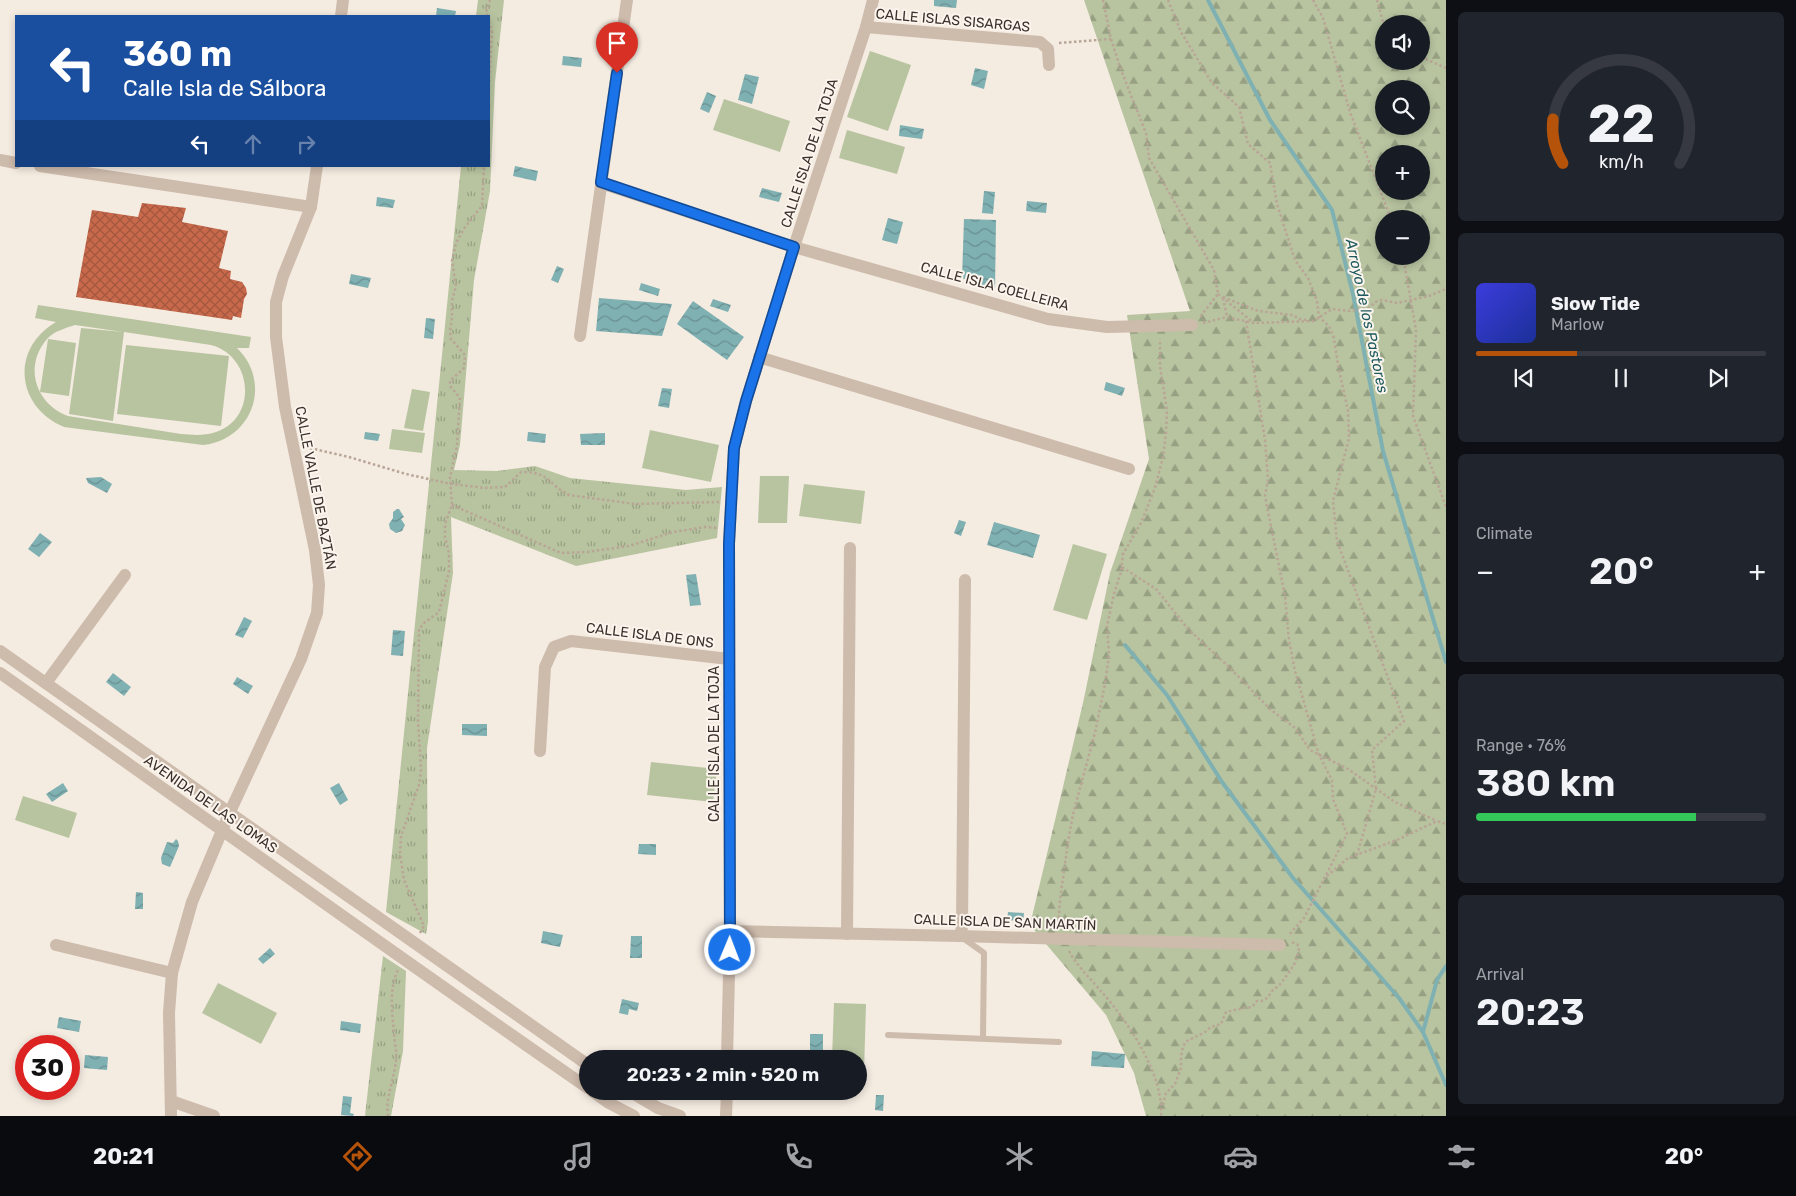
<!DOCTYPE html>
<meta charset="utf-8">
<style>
body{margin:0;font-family:Rubik,sans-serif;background:#20242c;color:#f1f3f6;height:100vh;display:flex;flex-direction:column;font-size:19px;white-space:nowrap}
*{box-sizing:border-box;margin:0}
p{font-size:16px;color:#9ea1a6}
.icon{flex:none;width:28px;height:28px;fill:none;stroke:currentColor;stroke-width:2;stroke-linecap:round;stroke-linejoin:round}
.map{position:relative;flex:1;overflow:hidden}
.sheet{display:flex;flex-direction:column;gap:12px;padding:12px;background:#0d0f14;width:350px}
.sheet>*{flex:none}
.banner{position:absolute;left:15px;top:15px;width:475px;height:152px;border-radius:0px;box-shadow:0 2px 8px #0003;background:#1a4fa0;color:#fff;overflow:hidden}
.fabs{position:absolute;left:1375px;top:15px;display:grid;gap:10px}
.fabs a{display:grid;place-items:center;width:55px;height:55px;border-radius:50%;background:#171b24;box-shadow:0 2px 8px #0003;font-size:25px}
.speed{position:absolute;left:15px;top:1035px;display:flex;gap:10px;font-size:25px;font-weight:700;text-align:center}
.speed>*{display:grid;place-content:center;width:65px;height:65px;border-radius:50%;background:#171b24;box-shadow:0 2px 8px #0003;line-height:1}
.speed .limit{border:8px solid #d22;background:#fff;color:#111}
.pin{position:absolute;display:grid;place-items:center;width:42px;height:42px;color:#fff;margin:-51px -21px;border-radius:50% 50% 50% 0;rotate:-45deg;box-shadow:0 0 5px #0007}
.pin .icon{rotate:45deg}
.me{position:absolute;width:55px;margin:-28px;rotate:1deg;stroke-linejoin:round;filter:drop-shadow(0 0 4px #0008)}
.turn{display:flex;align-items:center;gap:18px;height:105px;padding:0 25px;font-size:22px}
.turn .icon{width:65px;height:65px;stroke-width:2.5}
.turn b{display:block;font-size:35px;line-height:42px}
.lanes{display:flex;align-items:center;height:48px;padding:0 25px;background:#0003;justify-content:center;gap:25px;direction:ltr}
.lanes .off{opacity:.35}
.big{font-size:38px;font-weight:600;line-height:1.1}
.sheet .widget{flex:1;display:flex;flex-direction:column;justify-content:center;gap:8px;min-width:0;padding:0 18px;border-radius:8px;background:#20242c}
.sheet .dial{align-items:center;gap:0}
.dial svg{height:130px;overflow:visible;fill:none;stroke:#363941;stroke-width:7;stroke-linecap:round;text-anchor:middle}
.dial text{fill:#f1f3f6;stroke:none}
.song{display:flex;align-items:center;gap:15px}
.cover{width:60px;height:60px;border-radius:8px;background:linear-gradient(135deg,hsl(240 70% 55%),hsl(230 70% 35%))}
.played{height:5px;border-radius:2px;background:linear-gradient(90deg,#b45309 35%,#363941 35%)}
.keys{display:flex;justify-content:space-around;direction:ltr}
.heat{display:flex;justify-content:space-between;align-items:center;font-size:28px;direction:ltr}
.charge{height:8px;border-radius:4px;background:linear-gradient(90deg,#34c759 76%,#363941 0)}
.trip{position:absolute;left:579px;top:1050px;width:288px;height:50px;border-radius:25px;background:#171b24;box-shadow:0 2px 8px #0003;font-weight:600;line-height:50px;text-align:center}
.menu{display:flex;height:80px;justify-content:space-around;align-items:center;background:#090b0e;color:#9ea1a6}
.menu .icon{width:35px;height:35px}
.menu .selected{color:#b45309}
.menu b{font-size:22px;color:#f1f3f6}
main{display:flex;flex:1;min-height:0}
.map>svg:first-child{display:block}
.grass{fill:#b8c4a0;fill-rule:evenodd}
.forest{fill:url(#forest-firs);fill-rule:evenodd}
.park{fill:url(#park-tufts)}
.water{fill:url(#water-waves)}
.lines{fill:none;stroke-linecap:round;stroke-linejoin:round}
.stream{stroke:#7fb0b2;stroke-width:4}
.building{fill:url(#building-cross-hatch)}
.path{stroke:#b9a596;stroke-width:2.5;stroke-dasharray:2.5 2.5;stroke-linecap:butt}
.lane{stroke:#cdbbac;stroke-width:6}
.street{stroke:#cdbbac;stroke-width:12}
.route-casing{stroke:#114b97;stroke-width:12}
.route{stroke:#1a73e8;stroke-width:9}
.labels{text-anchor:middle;stroke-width:4;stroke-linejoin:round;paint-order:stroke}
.street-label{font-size:14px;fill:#3b302b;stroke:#fbf5ee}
.water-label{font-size:15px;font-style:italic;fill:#1f5a5e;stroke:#fbf5ee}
</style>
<main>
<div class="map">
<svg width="1446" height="1116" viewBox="0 0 1446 1116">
<defs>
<pattern id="forest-firs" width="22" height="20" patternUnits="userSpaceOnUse" patternTransform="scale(1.25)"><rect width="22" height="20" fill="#b8c4a0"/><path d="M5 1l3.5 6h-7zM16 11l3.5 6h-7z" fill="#97a083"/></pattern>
<pattern id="park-tufts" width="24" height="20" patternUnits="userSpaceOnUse" patternTransform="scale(1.25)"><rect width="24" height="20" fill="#b8c4a0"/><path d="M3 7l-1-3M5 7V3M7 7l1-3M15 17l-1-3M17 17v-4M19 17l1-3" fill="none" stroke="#97a083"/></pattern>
<pattern id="water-waves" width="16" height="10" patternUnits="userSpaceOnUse" patternTransform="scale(1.25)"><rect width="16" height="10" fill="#7fb0b2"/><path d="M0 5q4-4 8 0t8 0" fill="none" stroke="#699091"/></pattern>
<pattern id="building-cross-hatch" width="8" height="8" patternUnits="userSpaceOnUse" patternTransform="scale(1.25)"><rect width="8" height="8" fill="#c8694b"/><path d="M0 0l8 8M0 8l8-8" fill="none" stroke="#a4573f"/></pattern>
</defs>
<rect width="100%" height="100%" fill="#f4ebe1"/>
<g class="grass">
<path d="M870,51L911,65L888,131L847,117Z"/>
<path d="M724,99L790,121L780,152L713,130Z"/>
<path d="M847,130L905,147L897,174L839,158Z"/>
<path d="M38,305L251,337L249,348H237C273,383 252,440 203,445L64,427C16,407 10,349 56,322L35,318ZM75,325L123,332L81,328L69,414L113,421L124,332L211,345C253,356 258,418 216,432C204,436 193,435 181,434L68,416C36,404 23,367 47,339C54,331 66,328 75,325Z"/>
<path d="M48,339L76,343L69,396L40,392Z"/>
<path d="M126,345L229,356L221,426L117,414Z"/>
<path d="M412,389L430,392L423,431L404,428Z"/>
<path d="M392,429L425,433L422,453L389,449Z"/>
<path d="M650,430L719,445L711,482L642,468Z"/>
<path d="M760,476H789L787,523H758Z"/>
<path d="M804,484L865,491L861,524L799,516Z"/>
<path d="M1073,544L1107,554L1087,620L1053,610Z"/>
<path d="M651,762L717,769L713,802L647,795Z"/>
<path d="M23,796L77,813L69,838L15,820Z"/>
<path d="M218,983L277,1013L261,1044L202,1013Z"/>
<path d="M834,1003L866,1004L864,1071L858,1070V1059H832Z"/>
</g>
<path class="forest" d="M1084,0H1446V1116H1146L1134,1073L1106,1015L1030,925L1083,703L1110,573L1149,459L1127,315L1190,311ZM1384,24H1421V61H1384ZM1384,89H1421V126H1384ZM1384,154H1421V191H1384ZM1384,219H1421V256H1384Z"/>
<g class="park">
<path d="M478,0H504L495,82L490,191L474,280L460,445L454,470L497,471L535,466L570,478L686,490L722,487L717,538L576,566L451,517L453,573L427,748L428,922L426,934L386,912L461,166H489V16H476Z"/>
<path d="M383,956L406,971L403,1051L391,1116H365Z"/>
</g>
<g class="water">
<path d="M934,0H957L956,8L934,6Z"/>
<path d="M437,8L456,11L455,16H436Z"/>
<path d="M563,56L582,58L581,67L562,65Z"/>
<path d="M975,68L988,71L984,89L971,85Z"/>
<path d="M745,74L759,77L752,104L738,100Z"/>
<path d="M707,92L716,96L709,113L700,109Z"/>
<path d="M900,125L924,129L922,139L899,136Z"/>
<path d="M515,166L538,171L536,181L513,176Z"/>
<path d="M762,188L782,193L779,202L759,197Z"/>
<path d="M984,191L995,192L993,214L982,213Z"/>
<path d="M377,197L395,200L393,208L376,206Z"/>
<path d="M1027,201L1047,203L1046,213L1026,211Z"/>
<path d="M888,218L903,222L897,244L882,240Z"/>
<path d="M964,219L996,220L995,290L962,278Z"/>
<path d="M557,266L564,269L558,283L551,280Z"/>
<path d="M351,274L371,278L368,288L349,284Z"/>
<path d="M641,283L660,289L658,296L639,290Z"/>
<path d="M599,298L672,304L662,336L596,331Z"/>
<path d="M713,299L731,305L728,312L710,306Z"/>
<path d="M693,301L744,337L727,360L677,324Z"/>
<path d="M426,318L435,319L433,339L424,338Z"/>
<path d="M1106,382L1125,388L1122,396L1104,390Z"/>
<path d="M662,388L672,389L669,408L658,406Z"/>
<path d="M365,432L380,434L378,441L364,439Z"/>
<path d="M528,432L546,434L545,443L527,441Z"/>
<path d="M605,433V445H581L580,434Z"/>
<path d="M101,477L112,484L107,493L88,483L86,478Z"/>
<path d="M397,509H399L404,517L401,519L405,525L402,531L396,533L390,529L389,524L393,518V512Z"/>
<path d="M959,520L966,522L961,536L954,533Z"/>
<path d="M994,522L1040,535L1033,558L987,545Z"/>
<path d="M40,533L52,542L39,557L28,549Z"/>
<path d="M696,574L701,605L690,606L686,575Z"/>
<path d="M244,617L252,621L243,638L235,635Z"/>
<path d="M393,630L405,631L403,656L391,655Z"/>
<path d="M113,673L131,687L124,696L106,682Z"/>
<path d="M237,677L253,686L248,694L233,684Z"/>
<path d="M462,724H487V736L462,735Z"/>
<path d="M63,783L68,791L52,802L46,794Z"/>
<path d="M339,783L348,800L340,805L330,788Z"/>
<path d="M176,839L178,841L179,846L170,867L162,864L161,858L167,842L173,843Z"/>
<path d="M639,844H656V855L638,854Z"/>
<path d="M136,892L143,893V909H135Z"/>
<path d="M1008,912L1024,913L1023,921L1007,920Z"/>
<path d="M543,931L563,935L560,947L541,943Z"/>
<path d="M631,936H642V958H630Z"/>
<path d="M270,948L275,954L263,964L258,959Z"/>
<path d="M622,999L639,1003L637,1011L629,1009L628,1015L619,1013Z"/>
<path d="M59,1017L81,1021L79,1032L57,1028Z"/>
<path d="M341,1021L361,1024L360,1033L340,1030Z"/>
<rect x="810" y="1034" width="13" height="25"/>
<path d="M1092,1051L1125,1054L1124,1068L1091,1066Z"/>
<path d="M85,1055L108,1057L107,1070L84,1068Z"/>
<path d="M876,1095H884L883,1111L875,1110Z"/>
<path d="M343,1096L352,1097L350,1113L354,1114L353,1116L341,1115Z"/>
</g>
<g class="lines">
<g class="stream">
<path d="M1208,0L1270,120L1332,210L1353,294L1383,451L1446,662"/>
<path d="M1125,645L1167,695L1222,782L1293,878L1399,998L1423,1032"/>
<path d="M1446,966L1437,980L1423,1032L1446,1085"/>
</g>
</g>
<path class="building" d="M142,203L186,208L182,222L228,231L219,268L231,271L230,279L242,282L246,288L247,294L244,299L241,318L233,316L232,320L76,297L92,210L138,217Z"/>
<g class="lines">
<g class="path">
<path d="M1103,0L1111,39L1121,70L1146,133L1149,158L1214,270L1218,294L1200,317"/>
<path d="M1168,0L1181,32L1212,83L1239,107L1248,144L1270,163L1277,204L1295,260L1308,278L1317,301L1319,317L1329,326L1334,338L1338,365L1348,411L1349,438L1333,501L1337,541L1404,721L1372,750L1376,789L1357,855"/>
<path d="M1313,0L1323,18L1350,112L1391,219"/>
<path d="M1377,0L1384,26"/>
<path d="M488,16L486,12L490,0"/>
<path d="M489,21L492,32L489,81"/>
<path d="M1059,43L1111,39"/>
<path d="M1421,57L1446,68"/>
<path d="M1403,256L1416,330L1413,416L1446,507"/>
<path d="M1218,294L1254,323"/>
<path d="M1223,297L1258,311L1293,315L1299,319L1307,320"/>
<path d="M1223,298L1227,317"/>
<path d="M1246,321L1265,440L1268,479L1265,496L1285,596L1289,640L1295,671L1319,755L1332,780L1333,799L1347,834L1304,918L1288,936"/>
<path d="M1203,323L1227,317L1254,323L1314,321L1332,309L1350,311L1362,309L1369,308L1375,302L1382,300L1397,303L1429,296L1446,289"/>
<path d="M305,447L349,457L406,474L451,484L485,488L505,487L521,472C551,472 547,484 569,495L635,504L720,502"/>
<path d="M452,505L561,553L587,552L629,546L673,532L705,527L718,528"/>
<path d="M1122,567L1156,589L1189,630L1229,667L1271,710L1295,728L1310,750L1348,769L1395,802L1437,821"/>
<path d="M1327,876L1348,858L1397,840L1437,821L1446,824"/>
<path d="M1058,928L1060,900L1068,842L1073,814L1095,733L1105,684L1109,655L1107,626L1114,594L1121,572L1123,554L1141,523L1155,488L1163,457L1166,433L1167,411L1160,366V339"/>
<path d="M420,933L424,926L404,880L400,853L401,836L419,785L421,770L418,721L419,629L424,623L439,612L449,571V553L445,537V524L452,505L450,477L457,446L460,398L450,386V381L464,368L465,355L451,339L450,331L452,318V301L456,286L452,261L456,243L465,227L482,206L484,166"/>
<path d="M1069,951C1077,966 1089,977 1100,990C1127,1020 1164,1074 1161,1116"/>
<path d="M1163,1105L1166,1093L1175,1084L1181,1068V1057L1183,1046L1187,1041L1205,1032L1211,1027L1221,1024L1226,1012L1244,1008L1252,1007L1257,1001C1265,1002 1268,997 1272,991C1275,988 1279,986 1281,983C1290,971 1298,962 1299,947L1297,944L1291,942"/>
<path d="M388,1116C385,1097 395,1078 396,1059C397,1050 394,1040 394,1032C392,1013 389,987 398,970"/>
</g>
<g class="lane">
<path d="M963,938L984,953L983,1038"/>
<path d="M888,1035L1059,1042"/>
</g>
<g class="street">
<path d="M341,16L343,0"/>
<path d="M866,27L1040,42L1048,49L1049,65"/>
<path d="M0,160L16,163"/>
<path d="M40,166L311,207"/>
<path d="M601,183L794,247L1048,319L1107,327L1192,325"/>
<path d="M580,336L627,0"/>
<path d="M759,357L1129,469"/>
<path d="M0,651L588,1065"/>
<path d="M0,673C196,811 391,952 588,1088"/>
<path d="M46,683L125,575"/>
<path d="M540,751L545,667L554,647L571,641L729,659"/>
<path d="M730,931L960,936L1280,945"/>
<path d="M847,934L850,548"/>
<path d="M960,936L962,927L965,580"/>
<path d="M56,945L172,973"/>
<path d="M727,1059L730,931L729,544L734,448L746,401L794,247L866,27L873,0"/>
<path d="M592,1091L609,1103L634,1116"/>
<path d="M629,1091L658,1108L680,1116"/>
<path d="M171,1101L214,1116"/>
<path d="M171,1116L169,1013L172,973L192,902L229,814L301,659L317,613L319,585L315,550L285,407L276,337V302L283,276L311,207L317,166"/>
<path d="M726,1116L727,1091"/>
</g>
</g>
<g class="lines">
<defs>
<path id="route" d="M617,73L601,182L794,247L746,401L734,448L729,544L730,950"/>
</defs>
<use href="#route" class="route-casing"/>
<use href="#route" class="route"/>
</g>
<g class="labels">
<g class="street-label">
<text transform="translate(953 20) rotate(5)" y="5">CALLE ISLAS SISARGAS</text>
<text transform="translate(809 153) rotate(-72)" y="5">CALLE ISLA DE LA TOJA</text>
<text transform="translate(995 286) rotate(15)" y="5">CALLE ISLA COELLEIRA</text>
<text transform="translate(316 488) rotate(79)" y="5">CALLE VALLE DE BAZTÁN</text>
<text transform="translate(650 635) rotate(7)" y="5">CALLE ISLA DE ONS</text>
<text transform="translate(714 744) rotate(-90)" y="5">CALLE ISLA DE LA TOJA</text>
<text transform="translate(211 804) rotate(35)" y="5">AVENIDA DE LAS LOMAS</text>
<text transform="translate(1005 922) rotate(2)" y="5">CALLE ISLA DE SAN MARTÍN</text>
</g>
<g class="water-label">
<text transform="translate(1367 316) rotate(78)" y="5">Arroyo de los Pastores</text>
</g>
</g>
</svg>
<div class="fabs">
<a><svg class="icon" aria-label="sound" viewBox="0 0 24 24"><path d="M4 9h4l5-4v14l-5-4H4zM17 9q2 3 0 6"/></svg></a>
<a><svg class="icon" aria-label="search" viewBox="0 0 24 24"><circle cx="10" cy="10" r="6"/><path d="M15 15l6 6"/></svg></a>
<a>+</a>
<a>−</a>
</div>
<div class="speed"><div class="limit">30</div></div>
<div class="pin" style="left:617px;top:73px;background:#d93025"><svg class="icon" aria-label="arrive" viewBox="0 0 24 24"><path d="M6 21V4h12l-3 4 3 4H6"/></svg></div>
<svg class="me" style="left:730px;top:950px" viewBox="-20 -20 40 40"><circle r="17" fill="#1a73e8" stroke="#fff" stroke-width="3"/><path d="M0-11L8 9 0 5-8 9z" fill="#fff"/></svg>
<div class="trip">20:23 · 2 min · 520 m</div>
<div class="banner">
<div class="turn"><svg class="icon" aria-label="left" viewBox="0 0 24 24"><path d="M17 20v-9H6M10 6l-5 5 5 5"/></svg><div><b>360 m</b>Calle Isla de Sálbora</div></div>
<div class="lanes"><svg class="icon" aria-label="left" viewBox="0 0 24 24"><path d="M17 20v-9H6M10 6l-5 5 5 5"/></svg><svg class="icon off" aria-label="ahead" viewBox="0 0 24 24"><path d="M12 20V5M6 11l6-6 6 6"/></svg><svg class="icon off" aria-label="right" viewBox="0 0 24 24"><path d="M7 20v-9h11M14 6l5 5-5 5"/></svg></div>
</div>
</div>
<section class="sheet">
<div class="widget dial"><svg viewBox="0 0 100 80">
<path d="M14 69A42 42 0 1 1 86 69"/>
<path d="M14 69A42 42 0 0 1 8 42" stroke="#b45309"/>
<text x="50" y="56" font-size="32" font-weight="700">22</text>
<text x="50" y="72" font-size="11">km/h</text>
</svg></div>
<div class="widget">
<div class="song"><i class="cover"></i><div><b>Slow Tide</b><p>Marlow</p></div></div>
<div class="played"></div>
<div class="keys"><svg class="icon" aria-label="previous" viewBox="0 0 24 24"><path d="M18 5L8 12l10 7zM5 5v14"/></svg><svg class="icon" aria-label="pause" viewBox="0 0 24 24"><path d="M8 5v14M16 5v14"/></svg><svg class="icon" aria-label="next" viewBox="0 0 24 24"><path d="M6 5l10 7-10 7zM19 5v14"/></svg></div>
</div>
<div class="widget"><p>Climate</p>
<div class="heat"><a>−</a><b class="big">20°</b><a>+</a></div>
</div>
<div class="widget"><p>Range · 76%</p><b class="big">380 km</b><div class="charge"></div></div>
<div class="widget"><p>Arrival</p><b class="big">20:23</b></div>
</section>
</main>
<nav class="menu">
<b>20:21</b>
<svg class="icon selected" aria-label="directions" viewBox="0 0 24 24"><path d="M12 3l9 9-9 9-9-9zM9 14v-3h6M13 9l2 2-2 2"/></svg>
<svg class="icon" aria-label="music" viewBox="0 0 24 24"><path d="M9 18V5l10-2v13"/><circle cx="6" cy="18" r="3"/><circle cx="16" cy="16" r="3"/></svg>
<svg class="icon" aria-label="phone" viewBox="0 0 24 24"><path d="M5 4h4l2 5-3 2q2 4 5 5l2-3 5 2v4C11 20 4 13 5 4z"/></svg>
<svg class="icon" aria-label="climate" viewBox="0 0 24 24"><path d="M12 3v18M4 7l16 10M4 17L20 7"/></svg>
<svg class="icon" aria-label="car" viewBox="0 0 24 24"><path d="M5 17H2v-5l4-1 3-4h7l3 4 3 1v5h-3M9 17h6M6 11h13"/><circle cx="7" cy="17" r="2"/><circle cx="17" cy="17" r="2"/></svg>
<svg class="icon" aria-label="filters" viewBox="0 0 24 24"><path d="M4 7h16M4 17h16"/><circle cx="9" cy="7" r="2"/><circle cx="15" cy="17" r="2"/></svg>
<b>20°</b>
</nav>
